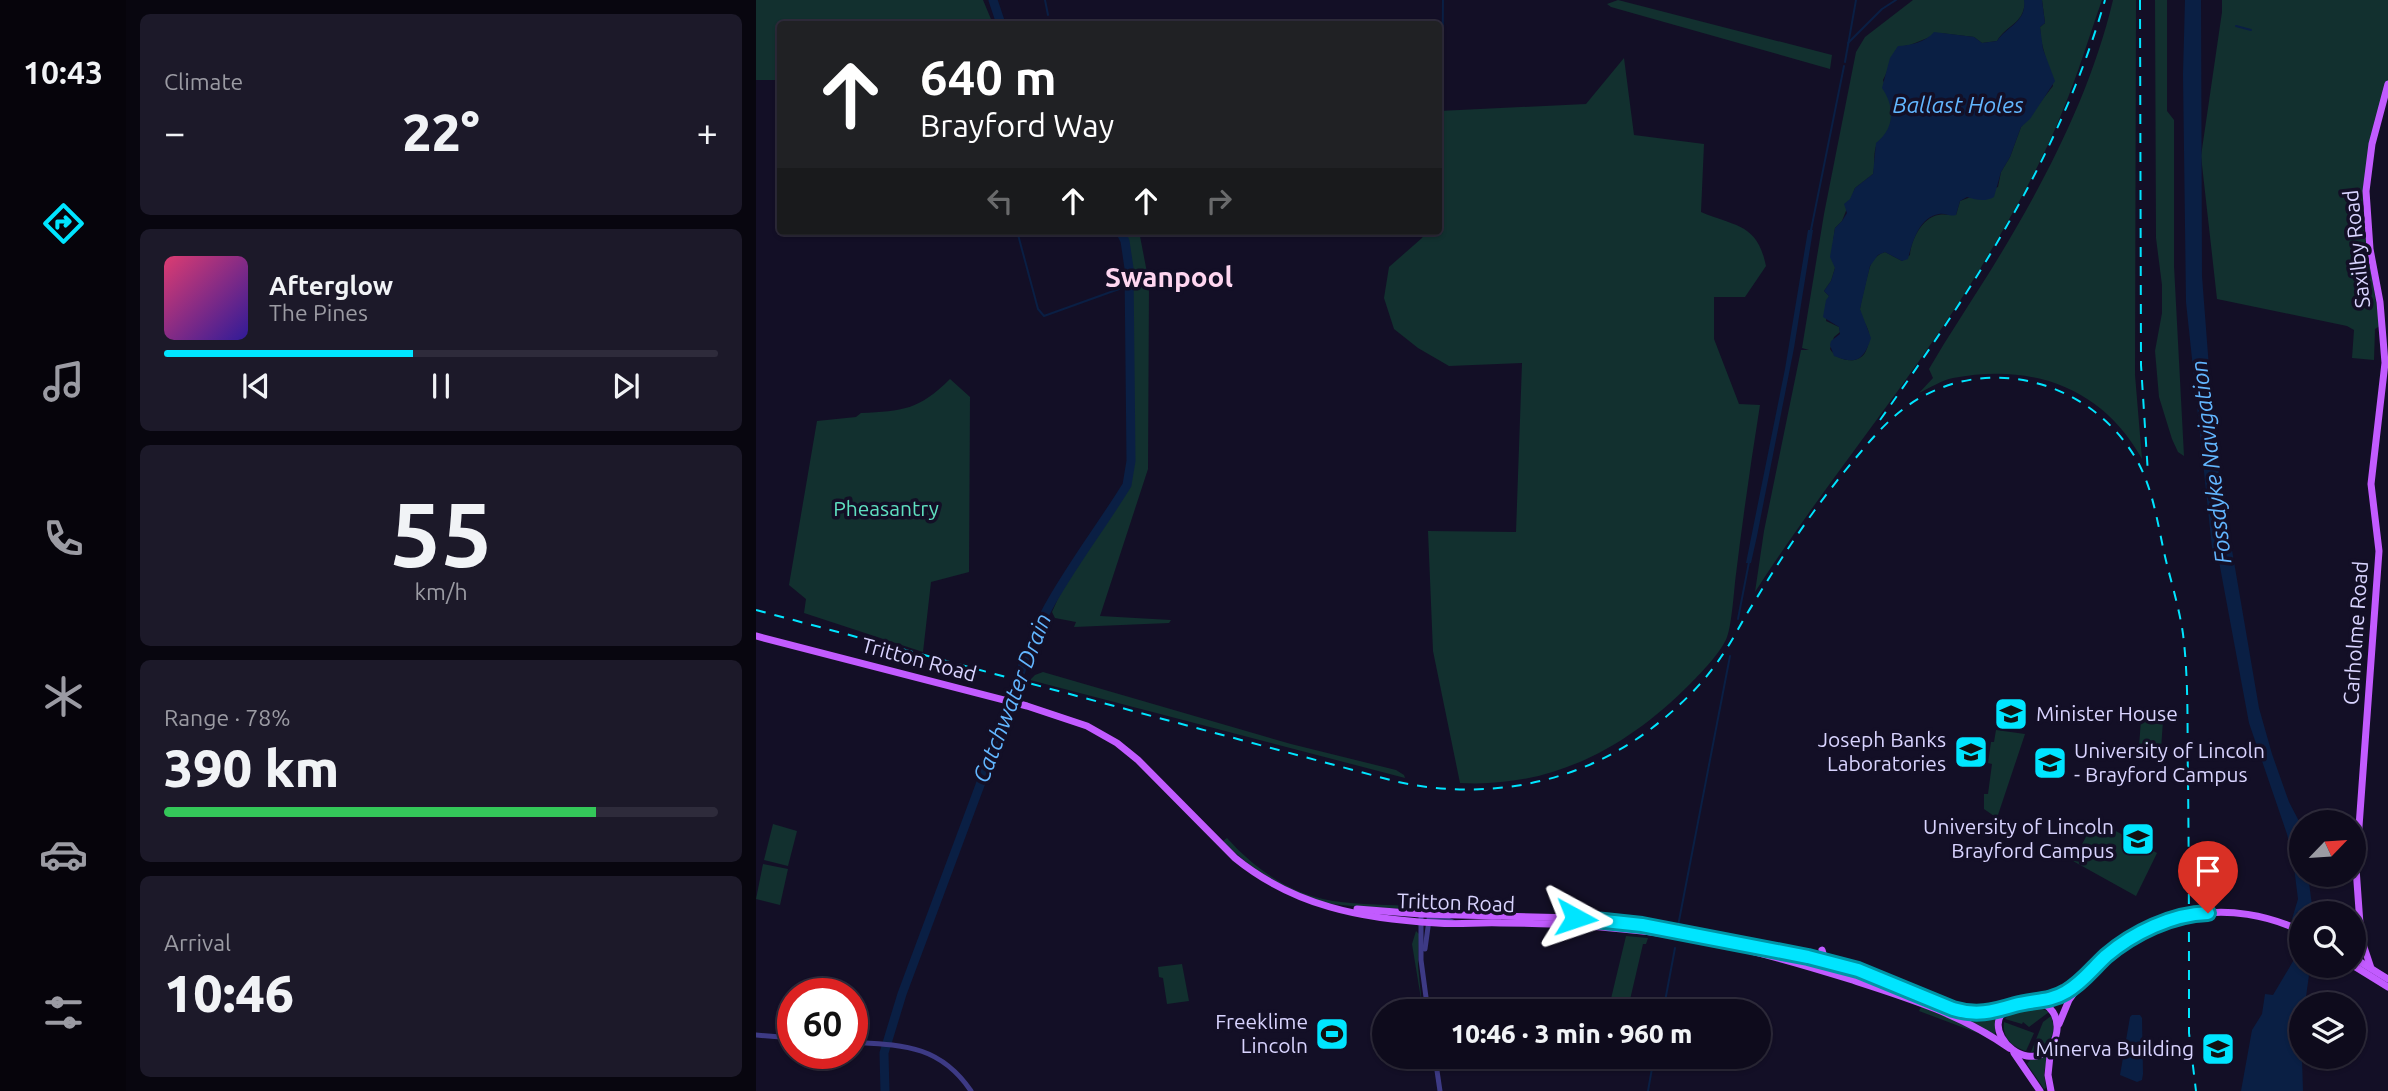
<!DOCTYPE html>
<meta charset="utf-8">
<style>
body{margin:0;font-family:Ubuntu,sans-serif;background:#1c1929;color:#f1f3f6;height:100vh;display:flex;flex-direction:column;font-size:26px;white-space:nowrap}
*{box-sizing:border-box;margin:0}
p{font-size:23px;color:#9b9ba3}
.icon{flex:none;width:38px;height:38px;fill:none;stroke:currentColor;stroke-width:2;stroke-linecap:round;stroke-linejoin:round}
.map{position:relative;flex:1;overflow:hidden}
.details{display:flex;flex-direction:column;gap:14px;padding:14px;background:#08060f;width:630px}
.details>*{flex:none}
.top-card{position:absolute;left:21px;top:21px;width:665px;height:214px;border-radius:7px;box-shadow:0 2px 5px #0004,0 0 0 2px #2e2b3b;background:#202124;color:#fff;overflow:hidden}
.needle{width:46px;rotate:65deg}
.tools{position:absolute;left:1533px;top:810px;display:grid;gap:14px}
.tools a{display:grid;place-items:center;width:77px;height:77px;border-radius:50%;background:#0e0b1c;box-shadow:0 2px 5px #0004,0 0 0 2px #2e2b3b;font-size:35px}
.speed{position:absolute;left:21px;top:978px;display:flex;gap:14px;font-size:35px;font-weight:700;text-align:center}
.speed>*{display:grid;place-content:center;width:91px;height:91px;border-radius:50%;background:#0e0b1c;box-shadow:0 2px 5px #0004,0 0 0 2px #2e2b3b;line-height:1}
.speed .limit{border:10px solid #d22;background:#fff;color:#111}
.pin{position:absolute;display:grid;place-items:center;width:60px;height:60px;color:#fff;margin:-72px -30px;border-radius:50% 50% 50% 0;rotate:-45deg;box-shadow:0 0 7px #0007}
.pin .icon{rotate:45deg}
.me{position:absolute;width:77px;margin:-38px;rotate:95deg;stroke-linejoin:round;filter:drop-shadow(0 0 5px #0008)}
.turn{display:flex;align-items:center;gap:24px;height:147px;padding:0 28px;font-size:32px}
.turn .icon{width:91px;height:91px;stroke-width:2.5}
.turn b{display:block;font-size:49px;line-height:60px}
.lanes{display:flex;align-items:center;height:66px;padding:0 28px;background:#0003;justify-content:center;gap:35px;direction:ltr}
.lanes .off{opacity:.35}
.big{font-size:52px;font-weight:800;line-height:1.1}
.details .card{flex:1;display:flex;flex-direction:column;justify-content:center;gap:10px;min-width:0;padding:0 24px;border-radius:10px;background:#1c1929}
.details .dial{align-items:center;gap:0}
.dial b{font-size:91px;line-height:1}
.song{display:flex;align-items:center;gap:21px}
.cover{width:84px;height:84px;border-radius:10px;background:linear-gradient(135deg,hsl(340 70% 55%),hsl(250 70% 35%))}
.played{height:7px;border-radius:4px;background:linear-gradient(90deg,#00e5ff 45%,#2e2b3b 45%)}
.keys{display:flex;justify-content:space-around;direction:ltr}
.heat{display:flex;justify-content:space-between;align-items:center;font-size:38px;direction:ltr}
.charge{height:10px;border-radius:5px;background:linear-gradient(90deg,#34c759 78%,#2e2b3b 0)}
.trip{position:absolute;left:616px;top:999px;width:399px;height:70px;border-radius:35px;background:#0e0b1c;box-shadow:0 2px 5px #0004,0 0 0 2px #2e2b3b;font-weight:800;line-height:70px;text-align:center}
main{display:flex;flex:1;min-height:0}
.dock{display:flex;flex-direction:column;width:126px;justify-content:space-around;align-items:center;background:#06040b;color:#9b9ba3}
.dock .icon{width:49px;height:49px}
.dock .current{color:#00e5ff}
.dock b{font-size:32px;color:#f1f3f6}
.map>svg:first-child{display:block}
.green{fill:#12302f}
.water{fill:#0a1f44}
.lines{fill:none;stroke-linecap:round;stroke-linejoin:round}
.stream{stroke:#0a1f44;stroke-width:2}
.river{stroke:#0a1f44;stroke-width:9}
.minor{stroke:#3d3a85;stroke-width:5}
.major{stroke:#c25bff;stroke-width:7}
.rail{stroke:#00e5ff;stroke-width:2;stroke-dasharray:10 9;stroke-linecap:butt}
.major-bridge{stroke:#c25bff;stroke-width:7}
.route-casing{stroke:#0095a6;stroke-width:18}
.route{stroke:#00e5ff;stroke-width:12}
.labels{text-anchor:middle;stroke-width:7;stroke-linejoin:round;paint-order:stroke}
.street-label{font-size:21px;fill:#d9d4ff;stroke:#130f26}
.park-label{font-size:21px;fill:#5fe0c0;stroke:#130f26}
.poi-label{font-size:21px;fill:#d9d4ff;stroke:#130f26;text-anchor:end}
.water-label{font-size:23px;font-style:italic;fill:#62b6ff;stroke:#130f26}
.district-label{font-size:28px;font-weight:bold;fill:#ffd6f0;stroke:#130f26}
</style>
<main>
<nav class="dock">
<b>10:43</b>
<svg class="icon current" aria-label="directions" viewBox="0 0 24 24"><path d="M12 3l9 9-9 9-9-9zM9 14v-3h6M13 9l2 2-2 2"/></svg>
<svg class="icon" aria-label="music" viewBox="0 0 24 24"><path d="M9 18V5l10-2v13"/><circle cx="6" cy="18" r="3"/><circle cx="16" cy="16" r="3"/></svg>
<svg class="icon" aria-label="phone" viewBox="0 0 24 24"><path d="M5 4h4l2 5-3 2q2 4 5 5l2-3 5 2v4C11 20 4 13 5 4z"/></svg>
<svg class="icon" aria-label="climate" viewBox="0 0 24 24"><path d="M12 3v18M4 7l16 10M4 17L20 7"/></svg>
<svg class="icon" aria-label="car" viewBox="0 0 24 24"><path d="M5 17H2v-5l4-1 3-4h7l3 4 3 1v5h-3M9 17h6M6 11h13"/><circle cx="7" cy="17" r="2"/><circle cx="17" cy="17" r="2"/></svg>
<svg class="icon" aria-label="filters" viewBox="0 0 24 24"><path d="M4 7h16M4 17h16"/><circle cx="9" cy="7" r="2"/><circle cx="15" cy="17" r="2"/></svg>
</nav>
<section class="details">
<div class="card"><p>Climate</p>
<div class="heat"><a>−</a><b class="big">22°</b><a>+</a></div>
</div>
<div class="card">
<div class="song"><i class="cover"></i><div><b>Afterglow</b><p>The Pines</p></div></div>
<div class="played"></div>
<div class="keys"><svg class="icon" aria-label="previous" viewBox="0 0 24 24"><path d="M18 5L8 12l10 7zM5 5v14"/></svg><svg class="icon" aria-label="pause" viewBox="0 0 24 24"><path d="M8 5v14M16 5v14"/></svg><svg class="icon" aria-label="next" viewBox="0 0 24 24"><path d="M6 5l10 7-10 7zM19 5v14"/></svg></div>
</div>
<div class="card dial"><b>55</b><p>km/h</p></div>
<div class="card"><p>Range · 78%</p><b class="big">390 km</b><div class="charge"></div></div>
<div class="card"><p>Arrival</p><b class="big">10:46</b></div>
</section>
<div class="map">
<svg width="1632" height="1091" viewBox="0 0 1632 1091">
<rect width="100%" height="100%" fill="#130f26"/>
<g class="green">
<path d="M0,0H227L237,24H24V80H0Z"/>
<path d="M862,0L1076,55L1074,69L855,7L851,4Z"/>
<path d="M1157,0H1268L1269,2C1267,25 1251,24 1241,41L1226,43L1218,37L1184,33L1154,45L1142,47C1134,58 1134,68 1127,80C1133,98 1141,116 1130,134C1128,137 1125,139 1122,142C1116,151 1120,164 1117,174L1099,188L1086,221L1079,228L1077,242L1079,268L1075,281L1068,291L1073,296L1070,321L1083,327L1084,332L1078,337L1074,349C1081,361 1103,366 1110,351C1120,328 1104,323 1104,310C1104,306 1112,272 1114,267C1116,260 1122,254 1129,252L1146,261L1154,255C1155,240 1166,218 1182,215C1188,214 1194,215 1200,215L1204,201L1242,187L1245,172L1254,157L1265,127L1297,86L1285,40L1284,27L1289,23L1286,0H1346C1333,37 1322,74 1307,110C1288,158 1263,203 1237,247C1167,368 1074,475 999,592L1008,531L1045,350H1053L1046,348L1068,214L1100,52L1109,37Z"/>
<path d="M1357,0H1380L1379,375L1386,459C1346,387 1276,363 1197,378C1186,380 1174,388 1163,393L1177,378L1173,369C1192,336 1213,305 1233,273C1285,189 1334,97 1357,0Z"/>
<path d="M1399,0H1411V111L1418,120V266L1428,456L1422,452L1416,439L1403,397L1399,351L1406,313V285L1400,238Z"/>
<path d="M1466,0H1632V79L1607,188L1606,218L1624,326L1619,329L1618,360L1596,358L1598,330L1591,326L1461,299L1445,156L1466,12Z"/>
<path d="M868,58L878,135L948,144L945,212C980,227 1001,223 1010,266L989,297H958V339L983,404L1004,405C995,461 987,517 980,574C978,589 976,624 971,637C966,651 946,672 935,683C871,748 796,788 704,783L677,651L672,531L760,532L766,363L693,366L662,348L638,329L628,298L633,267L666,238L670,231H682L683,111L830,104Z"/>
<path d="M367,231H383L393,283L392,469L344,616L415,620L413,623L318,627L320,622L299,618L296,612L305,592L373,487L377,461L375,269L371,240Z"/>
<path d="M194,379L214,397L213,572L175,582L167,652L48,613L50,599L33,585L61,421L100,417L105,413C147,411 163,410 194,379Z"/>
<path d="M287,672L535,744L640,770L648,775L649,778L274,680L279,675Z"/>
<path d="M1385,719L1407,721L1405,749L1383,747Z"/>
<path d="M1240,730L1269,734L1241,818L1228,809V794H1232L1236,764L1232,763L1235,742H1238Z"/>
<path d="M1339,820L1401,853L1380,896L1317,861Z"/>
<path d="M17,824L41,831L32,866L8,860Z"/>
<path d="M471,838C496,866 530,891 567,899C593,905 623,904 650,906V909C623,907 595,907 568,903C535,898 490,865 467,841Z"/>
<path d="M7,864L32,869L24,905L0,899Z"/>
<path d="M660,931L663,934L662,966L666,1005L656,944Z"/>
<path d="M870,936L892,938L890,944H887L873,1004L853,1007Z"/>
<path d="M426,964L433,1001L411,1004L407,978L403,977L402,967Z"/>
<path d="M1274,1006L1283,1007L1293,1012L1273,1027L1267,1022L1266,1024L1249,1019L1257,1010Z"/>
<path d="M1165,1007L1211,1025L1227,1035L1163,1011Z"/>
<path d="M1207,1015L1220,1017L1235,1016L1236,1020H1240L1239,1035L1206,1018Z"/>
<path d="M1295,1016C1302,1033 1292,1050 1275,1052L1287,1022Z"/>
<path d="M1248,1022L1278,1033L1270,1051C1256,1047 1246,1038 1248,1022Z"/>
<path d="M1292,1056L1288,1073L1290,1088L1288,1089L1271,1064L1274,1060Z"/>
</g>
<g class="water">
<path d="M1268,0H1286L1289,23L1284,27L1287,49L1299,81L1274,119L1265,127L1254,157L1245,172L1238,197C1229,202 1221,200 1211,197L1204,201L1200,215C1193,217 1190,213 1183,214C1163,217 1156,243 1152,259L1146,261L1129,252L1122,255L1114,266L1104,309L1115,338C1108,360 1100,365 1078,356L1074,345L1075,341L1084,334L1083,327L1067,317L1070,300L1073,296L1068,291L1075,281L1079,268L1074,257L1079,228L1086,221L1091,213L1088,204L1094,199L1099,188L1117,174L1120,143C1139,128 1139,107 1126,88L1134,58L1142,46C1154,46 1171,41 1178,32L1218,37L1226,43L1241,41C1251,26 1271,22 1268,0Z"/>
<path d="M1429,0H1445L1446,276L1457,420L1463,474L1503,708L1516,754L1533,802L1545,825V875H1552L1557,913L1545,914V934L1543,912H1541L1539,920L1536,919L1542,899L1537,859L1531,834L1493,723L1462,556L1457,557L1430,302L1427,74Z"/>
<path d="M1052,230H1057L1038,348L1001,536L995,563H990L1029,369Z"/>
<path d="M1545,939V966H1560L1553,975L1549,1004H1545V1024L1541,1025V1052L1546,1059L1547,1091H1485L1496,1030L1506,1014L1509,994L1517,995L1539,958Z"/>
<path d="M1376,1015H1384L1386,1018L1387,1074L1386,1080L1381,1082L1364,1075L1374,1017Z"/>
</g>
<g class="lines">
<g class="stream">
<path d="M289,0L292,15"/>
<path d="M1480,26L1495,30"/>
<path d="M1092,43L1126,9L1140,0"/>
<path d="M1089,62L1100,0"/>
<path d="M686,109L687,0"/>
<path d="M1055,230L1088,66"/>
<path d="M261,231L282,309L288,316L363,289"/>
<path d="M982,619L993,562"/>
<path d="M922,926L974,656"/>
<path d="M907,1012L919,948"/>
<path d="M892,1091L898,1057"/>
</g>
<g class="river">
<path d="M237,0L245,24"/>
<path d="M129,1091L128,1053L146,994L261,686C278,611 331,550 371,485L375,461L373,268L369,241L364,231"/>
</g>
<g class="minor">
<path d="M665,914V960L672,1012"/>
<path d="M673,918L692,920L697,922"/>
<path d="M669,949L673,920"/>
<path d="M0,1035L37,1038"/>
<path d="M96,1042C147,1045 184,1045 215,1091"/>
<path d="M679,1057L684,1091"/>
</g>
<g class="major">
<path d="M0,636L271,706L331,726L361,743L382,760L479,858C538,906 606,919 681,923C702,925 723,922 745,923C785,923 826,925 866,929C943,935 1020,956 1093,979C1149,997 1205,1014 1253,1048"/>
<path d="M601,909L665,914L819,918L886,925L1006,946L1086,965L1211,1013L1237,1012L1252,1007"/>
<path d="M1436,915C1472,908 1512,915 1545,931"/>
<path d="M1605,938L1615,968"/>
<path d="M1066,950L1070,964"/>
<path d="M1598,958L1605,938L1600,868L1623,551L1615,484L1629,363L1624,302L1614,249L1610,191L1616,144L1632,84"/>
<path d="M1598,958L1632,979"/>
<path d="M1598,966L1632,987"/>
<path d="M1278,1001C1314,1005 1305,1061 1271,1056C1251,1053 1230,1025 1251,1008C1258,1003 1269,1002 1278,1001Z"/>
<path d="M1283,1002L1307,994L1317,988L1351,955L1373,939L1409,922"/>
<path d="M1303,1024L1313,1000L1323,986"/>
<path d="M1258,1053L1284,1091"/>
<path d="M1295,1091L1292,1075L1295,1046"/>
</g>
<g class="rail">
<path d="M1384,0L1385,365L1392,474"/>
<path d="M1124,420C1217,289 1304,156 1349,0"/>
<path d="M0,610L642,782C731,801 823,784 896,728C922,708 947,684 965,657C977,640 986,621 997,604C1028,553 1060,505 1098,460C1113,442 1128,424 1146,410C1183,381 1231,371 1276,382C1319,392 1356,419 1379,457C1396,485 1401,520 1408,552C1414,579 1423,606 1427,634C1433,682 1431,731 1432,780C1433,864 1433,949 1433,1033L1440,1091"/>
</g>
<path class="major-bridge" d="M1409,922L1436,915"/>
</g>
<g class="lines">
<defs>
<path id="route" d="M820,918L886,925L1052,957L1102,970L1197,1009C1220,1016 1236,1012 1259,1005C1276,1000 1294,1002 1310,992C1326,983 1337,968 1350,956C1377,933 1416,914 1452,913"/>
</defs>
<use href="#route" class="route-casing"/>
<use href="#route" class="route"/>
</g>
<defs>
<symbol id="university-square" viewBox="-11 -11 22 22"><rect x="-9" y="-9" width="18" height="18" rx="4" fill="#00e5ff" stroke="#130f26"/><path d="M0-5L7-2L0 1L-7-2ZM-4 1L0 2.5L4 1V4Q0 6-4 4Z" fill="#111"/></symbol>
<symbol id="stadium-square" viewBox="-11 -11 22 22"><rect x="-9" y="-9" width="18" height="18" rx="4" fill="#00e5ff" stroke="#130f26"/><path d="M0-5a6.5 5 0 1 0 0 10a6.5 5 0 1 0 0-10ZM-3.5-1.8h7v3.6h-7Z" fill="#111"/></symbol>
</defs>
<g fill-rule="evenodd">
<use href="#university-square" x="1236" y="695" width="38" height="38"/>
<use href="#university-square" x="1196" y="733" width="38" height="38"/>
<use href="#university-square" x="1275" y="744" width="38" height="38"/>
<use href="#university-square" x="1363" y="820" width="38" height="38"/>
<use href="#stadium-square" x="557" y="1015" width="38" height="38"/>
<use href="#university-square" x="1443" y="1030" width="38" height="38"/>
</g>
<g class="labels">
<g class="street-label">
<text transform="translate(1601 249) rotate(-96)" y="7">Saxilby Road</text>
<text transform="translate(1600 633) rotate(-86)" y="7">Carholme Road</text>
<text transform="translate(163 660) rotate(15)" y="7">Tritton Road</text>
<text transform="translate(700 903) rotate(2)" y="7">Tritton Road</text>
</g>
<g class="park-label">
<text x="130" y="516">Pheasantry</text>
</g>
<g class="poi-label">
<text x="1280" y="721" text-anchor="start">Minister House</text>
<text x="1190" y="747">Joseph Banks<tspan x="1190" dy="24">Laboratories</tspan></text>
<text x="1318" y="758" text-anchor="start">University of Lincoln<tspan x="1318" dy="24">- Brayford Campus</tspan></text>
<text x="1358" y="834">University of Lincoln<tspan x="1358" dy="24">Brayford Campus</tspan></text>
<text x="552" y="1029">Freeklime<tspan x="552" dy="24">Lincoln</tspan></text>
<text x="1438" y="1056">Minerva Building</text>
</g>
<g class="water-label">
<text x="1202" y="113">Ballast Holes</text>
<text transform="translate(1455 462) rotate(-97)" y="8">Fossdyke Navigation</text>
<text transform="translate(256 698) rotate(-69)" y="8">Catchwater Drain</text>
</g>
<g class="district-label">
<text x="413" y="287">Swanpool</text>
</g>
</g>
</svg>
<div class="tools">
<a><svg class="needle" viewBox="-14 -14 28 28"><path d="M0-13l5 13h-10z" fill="#e53935"/><path d="M0 13l5-13h-10z" fill="#9b9ba3"/></svg></a>
<a><svg class="icon" aria-label="search" viewBox="0 0 24 24"><circle cx="10" cy="10" r="6"/><path d="M15 15l6 6"/></svg></a>
<a><svg class="icon" aria-label="layers" viewBox="0 0 24 24"><path d="M12 4l9 5-9 5-9-5zM3 14l9 5 9-5"/></svg></a>
</div>
<div class="speed"><div class="limit">60</div></div>
<div class="pin" style="left:1452px;top:913px;background:#d93025"><svg class="icon" aria-label="arrive" viewBox="0 0 24 24"><path d="M6 21V4h12l-3 4 3 4H6"/></svg></div>
<svg class="me" style="left:820px;top:918px" viewBox="-20 -20 40 40"><path d="M0-17L14 15 0 8-14 15z" fill="#00e5ff" stroke="#fff" stroke-width="4"/></svg>
<div class="trip">10:46 · 3 min · 960 m</div>
<div class="top-card">
<div class="turn"><svg class="icon" aria-label="ahead" viewBox="0 0 24 24"><path d="M12 20V5M6 11l6-6 6 6"/></svg><div><b>640 m</b>Brayford Way</div></div>
<div class="lanes"><svg class="icon off" aria-label="left" viewBox="0 0 24 24"><path d="M17 20v-9H6M10 6l-5 5 5 5"/></svg><svg class="icon" aria-label="ahead" viewBox="0 0 24 24"><path d="M12 20V5M6 11l6-6 6 6"/></svg><svg class="icon" aria-label="ahead" viewBox="0 0 24 24"><path d="M12 20V5M6 11l6-6 6 6"/></svg><svg class="icon off" aria-label="right" viewBox="0 0 24 24"><path d="M7 20v-9h11M14 6l5 5-5 5"/></svg></div>
</div>
</div>
</main>
